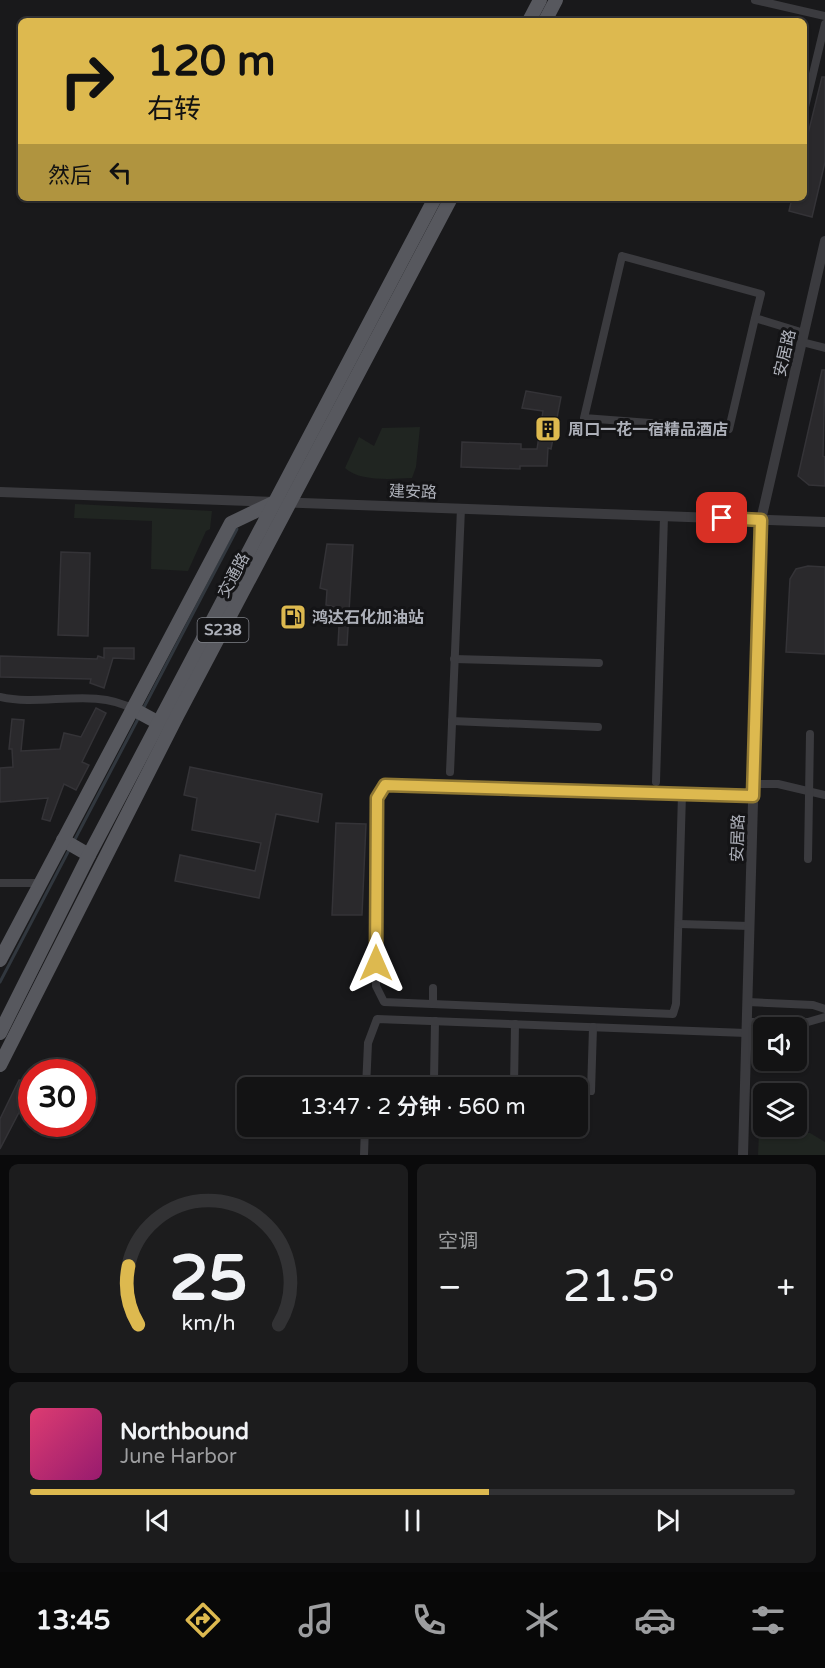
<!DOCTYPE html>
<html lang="zh">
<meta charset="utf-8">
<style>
body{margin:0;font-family:"Varela Round","Noto Sans SC",sans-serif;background:#1c1c1d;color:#f1f3f6;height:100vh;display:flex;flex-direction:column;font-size:22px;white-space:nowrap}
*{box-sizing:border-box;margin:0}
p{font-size:20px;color:#9d9ea0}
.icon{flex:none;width:33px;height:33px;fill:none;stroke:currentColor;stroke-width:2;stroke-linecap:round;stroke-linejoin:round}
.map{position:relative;height:1155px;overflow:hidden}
.side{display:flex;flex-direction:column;gap:9px;padding:9px;background:#0a0a0b;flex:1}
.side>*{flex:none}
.guide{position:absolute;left:18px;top:18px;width:789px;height:183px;border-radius:9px;box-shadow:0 2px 4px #0004,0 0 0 2px #323234;background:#ddb94f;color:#111;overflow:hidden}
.fabs{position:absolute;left:753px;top:1017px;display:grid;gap:12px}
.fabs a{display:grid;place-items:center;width:54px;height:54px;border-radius:9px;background:#131314;box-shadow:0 2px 4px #0004,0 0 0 2px #323234;font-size:30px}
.speed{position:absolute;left:18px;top:1059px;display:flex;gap:12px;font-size:30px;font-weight:700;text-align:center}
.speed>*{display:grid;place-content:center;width:78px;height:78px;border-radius:50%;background:#131314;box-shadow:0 2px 4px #0004,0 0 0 2px #323234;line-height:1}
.speed .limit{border:9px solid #d22;background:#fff;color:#111}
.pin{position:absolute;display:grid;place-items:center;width:51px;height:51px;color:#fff;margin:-26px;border-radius:12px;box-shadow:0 3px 9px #0006}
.me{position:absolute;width:66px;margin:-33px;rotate:0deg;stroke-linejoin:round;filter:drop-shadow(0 0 4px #0008)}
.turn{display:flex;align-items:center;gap:21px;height:126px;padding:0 30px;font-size:27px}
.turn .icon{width:78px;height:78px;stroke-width:2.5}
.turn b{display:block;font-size:42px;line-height:51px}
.then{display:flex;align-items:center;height:57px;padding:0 30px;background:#0003;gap:12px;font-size:22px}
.big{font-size:45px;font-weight:600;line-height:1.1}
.side .widget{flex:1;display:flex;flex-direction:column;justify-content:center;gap:9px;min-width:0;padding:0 21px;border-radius:9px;background:#1c1c1d}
.side .dial{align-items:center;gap:0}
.dial svg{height:156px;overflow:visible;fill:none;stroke:#323234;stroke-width:7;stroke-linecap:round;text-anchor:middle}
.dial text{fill:#f1f3f6;stroke:none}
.song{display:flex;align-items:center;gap:18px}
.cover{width:72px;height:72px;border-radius:9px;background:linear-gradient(135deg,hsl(340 70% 55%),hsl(320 70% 35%))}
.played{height:6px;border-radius:3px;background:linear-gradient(90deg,#ddb94f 60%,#323234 60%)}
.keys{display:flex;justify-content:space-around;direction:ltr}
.heat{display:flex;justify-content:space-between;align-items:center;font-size:33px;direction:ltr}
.side .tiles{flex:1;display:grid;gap:9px;grid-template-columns:1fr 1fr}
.widget:last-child{grid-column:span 2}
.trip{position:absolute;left:237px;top:1077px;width:351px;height:60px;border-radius:9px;background:#131314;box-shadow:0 2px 4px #0004,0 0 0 2px #323234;font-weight:600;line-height:60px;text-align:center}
.tab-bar{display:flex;height:96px;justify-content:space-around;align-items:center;background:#080808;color:#9d9ea0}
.tab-bar .icon{width:42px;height:42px}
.tab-bar .active{color:#ddb94f}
.tab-bar b{font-size:27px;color:#f1f3f6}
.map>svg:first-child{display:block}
.green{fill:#202521}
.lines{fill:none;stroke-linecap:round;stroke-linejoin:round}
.stream{stroke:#31373e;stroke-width:3}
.building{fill:#2a292c;stroke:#343337;stroke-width:1.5}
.minor{stroke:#3b3b3f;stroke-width:8}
.tertiary{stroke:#3b3b3f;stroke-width:10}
.primary{stroke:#57585e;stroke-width:14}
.route-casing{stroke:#907833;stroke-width:15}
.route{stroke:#ddb94f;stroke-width:10}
.labels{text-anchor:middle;stroke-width:6;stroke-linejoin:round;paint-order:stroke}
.shield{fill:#141416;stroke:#7f8188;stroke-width:1.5}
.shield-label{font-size:15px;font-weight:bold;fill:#adb0b9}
.street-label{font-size:16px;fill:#adb0b9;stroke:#141416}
.poi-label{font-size:16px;font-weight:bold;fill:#adb0b9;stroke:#141416;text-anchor:start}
</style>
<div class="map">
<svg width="825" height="1155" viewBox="0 0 825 1155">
<rect width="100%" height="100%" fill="#19191b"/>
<g class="green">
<path d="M420,427L416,467L412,478C392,479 360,482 345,468L359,437L374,446L382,428Z"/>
<path d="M75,504L212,511L210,529L206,531L188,571L151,569L152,521L74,518Z"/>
<path d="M759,1133H810L825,1142V1155H758Z"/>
</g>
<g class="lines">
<g class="stream">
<path d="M142,711L237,529"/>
<path d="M74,841L139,717"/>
<path d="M0,982L69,850"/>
</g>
</g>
<g class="building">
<path d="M822,77H825V162L812,217L789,211L792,198H804V150Z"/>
<path d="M822,370H825L823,456L825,457V486L809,485L798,476Z"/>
<path d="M526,391L561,397L551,449L548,448L547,466H520V469L461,467L462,442L521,444V449H537L543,411L522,408Z"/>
<path d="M327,544L353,545L347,645H338L340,608L326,605L327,590L320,588Z"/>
<path d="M61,552L90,553L88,636L58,635Z"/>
<path d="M808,566L825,567V654L786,652L790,579L796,569Z"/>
<path d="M104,648H134V659L113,658L104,688L90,683L91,679L0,677V656L97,659L98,656L104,658Z"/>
<path d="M96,708L106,713L82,762L89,765L76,790L64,784L50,821L42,819L48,798L0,802V768L13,767L12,749H9L12,719L24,720L21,751L60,749L64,733L81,737Z"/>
<path d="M190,767L322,794L318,822L276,814L259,898L175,881L180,855L255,871L261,843L192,830L197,798L184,795Z"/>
<path d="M336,823L366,824L362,915H332Z"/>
<path d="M19,1080L32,1083V1100L26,1099L0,1149V1119Z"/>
</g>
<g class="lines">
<g class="minor">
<path d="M755,0L825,16"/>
<path d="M804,111L825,24"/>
<path d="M755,318L729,429L584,418L622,256L761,294L755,318L804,333"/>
<path d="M802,342L825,348"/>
<path d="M454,659L599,663"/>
<path d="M0,697C42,707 94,687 133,709"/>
<path d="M452,721L598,727"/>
<path d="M450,772L461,508"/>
<path d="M656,782L664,516"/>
<path d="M753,784H778L825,795"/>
<path d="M682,794L676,1004L673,1014L384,1002L376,986L377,798L385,785L753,796"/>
<path d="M808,859L810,734"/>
<path d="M0,883H40"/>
<path d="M679,924L750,926"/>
<path d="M748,1002L813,1005L825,1009"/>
<path d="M433,1004V988"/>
<path d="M747,1022H808L825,1017"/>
<path d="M434,1080L435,1021"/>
<path d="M514,1086L515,1024"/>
<path d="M366,1088L368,1043L377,1019L746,1033"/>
<path d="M591,1091L593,1027"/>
<path d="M364,1155L365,1126"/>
</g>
<g class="tertiary">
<path d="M0,492L825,522"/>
<path d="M743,1155L761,520L825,241"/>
</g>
<g class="primary">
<path d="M529,21L540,0"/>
<path d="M545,21L556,0"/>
<path d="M133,709L159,723"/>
<path d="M63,840L89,855"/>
<path d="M0,960L231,523L275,502"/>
<path d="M0,1033L89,855L435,198"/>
<path d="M0,1065L177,716L451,198"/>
</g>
</g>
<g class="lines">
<defs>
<path id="route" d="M376,963L377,798L385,785L753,796L761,520L722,518"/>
</defs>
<use href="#route" class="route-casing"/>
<use href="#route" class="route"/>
</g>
<defs>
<symbol id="building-square" viewBox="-11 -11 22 22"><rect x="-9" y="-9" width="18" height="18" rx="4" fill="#ddb94f" stroke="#141416"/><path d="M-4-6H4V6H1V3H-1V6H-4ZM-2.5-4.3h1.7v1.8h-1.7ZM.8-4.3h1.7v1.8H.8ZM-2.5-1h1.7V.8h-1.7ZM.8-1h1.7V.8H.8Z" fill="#111"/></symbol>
<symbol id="fuel-square" viewBox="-11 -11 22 22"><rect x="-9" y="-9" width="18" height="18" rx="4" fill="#ddb94f" stroke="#141416"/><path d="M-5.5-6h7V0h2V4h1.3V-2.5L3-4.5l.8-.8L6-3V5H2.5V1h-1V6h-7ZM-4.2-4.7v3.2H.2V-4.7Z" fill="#111"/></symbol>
</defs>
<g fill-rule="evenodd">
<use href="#building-square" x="533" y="414" width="30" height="30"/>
<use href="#fuel-square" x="278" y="602" width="30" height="30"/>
</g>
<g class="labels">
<rect class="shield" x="197.5" y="618" width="51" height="24" rx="4.5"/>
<g class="shield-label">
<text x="223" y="635">S238</text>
</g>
<g class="street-label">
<text transform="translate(784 353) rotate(-77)" y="6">安居路</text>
<text transform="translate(413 491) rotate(2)" y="6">建安路</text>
<text transform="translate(233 575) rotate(-62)" y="6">交通路</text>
<text transform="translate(737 838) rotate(-88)" y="6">安居路</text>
</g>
<g class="poi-label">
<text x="568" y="435">周口一花一宿精品酒店</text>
<text x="312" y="623">鸿达石化加油站</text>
</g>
</g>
</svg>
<div class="fabs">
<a><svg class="icon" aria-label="sound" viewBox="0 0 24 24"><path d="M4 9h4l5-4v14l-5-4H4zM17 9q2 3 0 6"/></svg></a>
<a><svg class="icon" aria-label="layers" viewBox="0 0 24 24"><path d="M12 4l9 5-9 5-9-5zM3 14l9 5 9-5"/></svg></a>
</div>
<div class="speed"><div class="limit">30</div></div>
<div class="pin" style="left:722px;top:518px;background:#d93025"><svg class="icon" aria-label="arrive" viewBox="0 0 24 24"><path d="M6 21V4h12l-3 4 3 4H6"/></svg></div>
<svg class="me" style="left:376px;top:963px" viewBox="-20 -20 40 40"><path d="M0-17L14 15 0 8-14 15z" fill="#ddb94f" stroke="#fff" stroke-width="4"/></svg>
<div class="trip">13:47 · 2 分钟 · 560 m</div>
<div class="guide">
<div class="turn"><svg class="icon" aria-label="right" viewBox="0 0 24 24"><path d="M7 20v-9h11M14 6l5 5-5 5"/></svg><div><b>120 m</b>右转</div></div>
<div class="then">然后<svg class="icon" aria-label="left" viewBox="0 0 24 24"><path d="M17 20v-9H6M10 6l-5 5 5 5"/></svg></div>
</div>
</div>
<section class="side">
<div class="tiles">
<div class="widget dial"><svg viewBox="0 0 100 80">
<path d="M14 69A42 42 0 1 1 86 69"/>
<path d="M14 69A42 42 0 0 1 9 39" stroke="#ddb94f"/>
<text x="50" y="56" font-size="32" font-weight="700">25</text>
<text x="50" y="72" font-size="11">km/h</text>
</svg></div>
<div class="widget"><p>空调</p>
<div class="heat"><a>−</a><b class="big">21.5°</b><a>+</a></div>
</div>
<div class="widget">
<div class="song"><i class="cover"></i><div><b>Northbound</b><p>June Harbor</p></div></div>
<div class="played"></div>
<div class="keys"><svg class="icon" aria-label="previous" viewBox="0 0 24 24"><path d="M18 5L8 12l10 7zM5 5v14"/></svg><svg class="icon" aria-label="pause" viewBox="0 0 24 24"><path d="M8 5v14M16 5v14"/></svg><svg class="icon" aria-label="next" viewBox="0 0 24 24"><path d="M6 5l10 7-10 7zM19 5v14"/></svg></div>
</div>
</div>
</section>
<nav class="tab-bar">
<b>13:45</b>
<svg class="icon active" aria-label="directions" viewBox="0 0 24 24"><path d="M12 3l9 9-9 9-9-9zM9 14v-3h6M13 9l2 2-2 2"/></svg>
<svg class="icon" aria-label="music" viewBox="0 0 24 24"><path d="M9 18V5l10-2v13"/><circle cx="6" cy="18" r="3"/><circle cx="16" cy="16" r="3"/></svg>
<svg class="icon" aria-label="phone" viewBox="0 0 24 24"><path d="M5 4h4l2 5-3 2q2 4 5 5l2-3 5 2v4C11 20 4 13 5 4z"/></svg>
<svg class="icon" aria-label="climate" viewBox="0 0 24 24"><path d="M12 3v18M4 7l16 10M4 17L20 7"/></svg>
<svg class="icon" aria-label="car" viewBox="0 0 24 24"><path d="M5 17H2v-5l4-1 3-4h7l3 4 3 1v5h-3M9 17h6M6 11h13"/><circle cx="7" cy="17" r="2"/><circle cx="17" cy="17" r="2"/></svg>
<svg class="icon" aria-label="filters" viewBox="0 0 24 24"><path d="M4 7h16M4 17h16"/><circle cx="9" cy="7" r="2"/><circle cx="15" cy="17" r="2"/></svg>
</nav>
